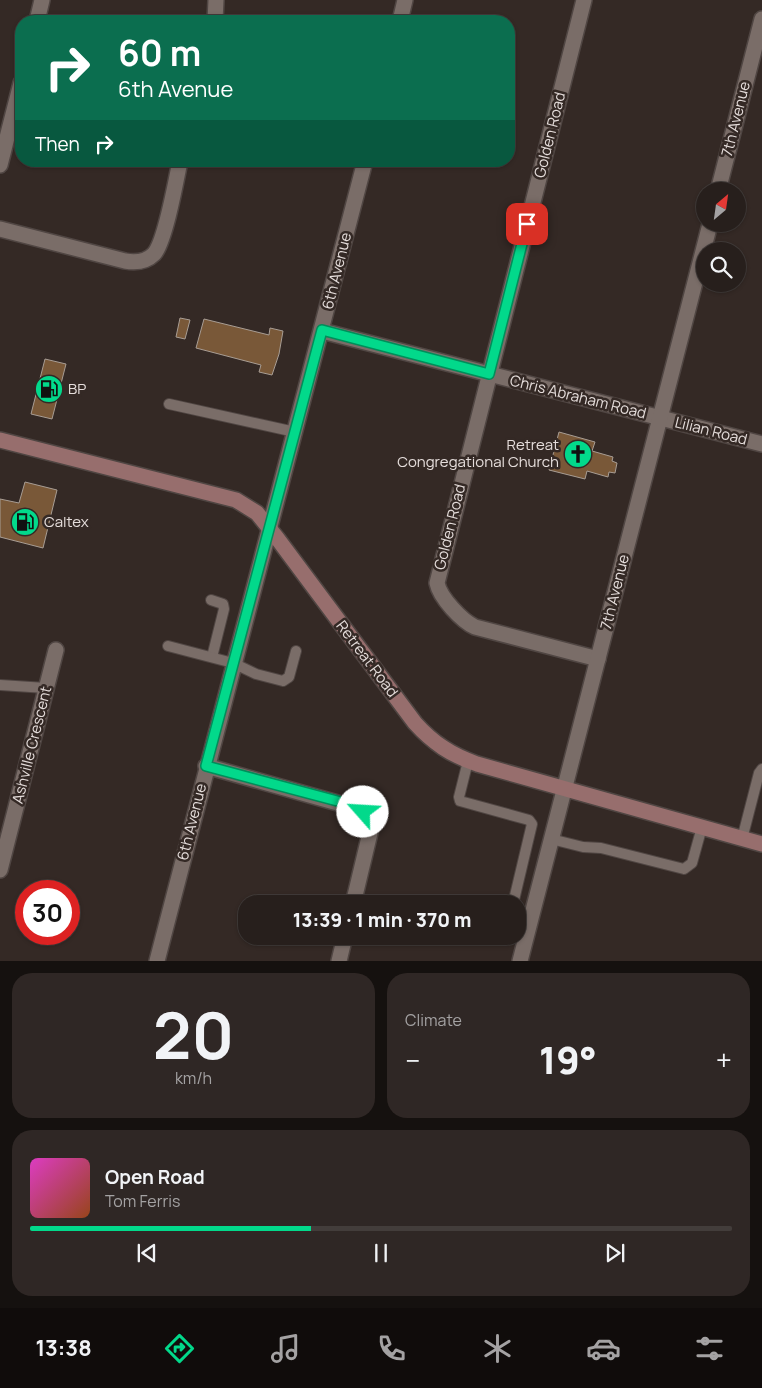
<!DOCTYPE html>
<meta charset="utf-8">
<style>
body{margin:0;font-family:Manrope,sans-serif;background:#2f2725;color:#f1f3f6;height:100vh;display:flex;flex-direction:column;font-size:19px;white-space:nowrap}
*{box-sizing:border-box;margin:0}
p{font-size:16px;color:#a4a2a3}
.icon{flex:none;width:28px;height:28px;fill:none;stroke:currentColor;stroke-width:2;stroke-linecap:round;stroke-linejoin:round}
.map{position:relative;height:961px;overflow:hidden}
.sheet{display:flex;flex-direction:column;gap:12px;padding:12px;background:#15110f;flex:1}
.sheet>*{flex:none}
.hud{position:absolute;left:15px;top:15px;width:500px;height:152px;border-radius:20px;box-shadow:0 1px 4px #0004,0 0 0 1px #433d3b;background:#0b6e4f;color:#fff;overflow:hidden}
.needle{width:32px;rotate:29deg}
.buttons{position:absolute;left:696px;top:182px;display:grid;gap:10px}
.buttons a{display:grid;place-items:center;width:50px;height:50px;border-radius:50%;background:#271f1c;box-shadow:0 1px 4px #0004,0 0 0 1px #433d3b;font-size:25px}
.speed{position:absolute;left:15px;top:880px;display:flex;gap:10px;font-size:25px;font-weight:700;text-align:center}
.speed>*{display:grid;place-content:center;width:65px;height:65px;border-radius:50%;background:#271f1c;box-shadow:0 1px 4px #0004,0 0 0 1px #433d3b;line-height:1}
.speed .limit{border:8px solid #d22;background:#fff;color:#111}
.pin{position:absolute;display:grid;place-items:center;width:42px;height:42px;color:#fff;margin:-21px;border-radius:10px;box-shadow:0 2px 8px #0006}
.me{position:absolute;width:55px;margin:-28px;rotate:296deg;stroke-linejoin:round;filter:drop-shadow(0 0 4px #0008)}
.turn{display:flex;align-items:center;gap:18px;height:105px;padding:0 20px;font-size:22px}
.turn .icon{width:65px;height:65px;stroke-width:2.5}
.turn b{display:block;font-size:35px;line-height:42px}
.then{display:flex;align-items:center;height:48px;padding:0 20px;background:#0003;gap:10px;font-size:19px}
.big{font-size:38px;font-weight:800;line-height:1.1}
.sheet .tile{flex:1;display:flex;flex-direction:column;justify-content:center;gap:8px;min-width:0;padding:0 18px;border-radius:20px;background:#2f2725}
.sheet .dial{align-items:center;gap:0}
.dial b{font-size:65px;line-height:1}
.song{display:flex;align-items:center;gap:15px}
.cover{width:60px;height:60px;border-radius:8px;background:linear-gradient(135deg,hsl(310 70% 55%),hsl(20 70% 35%))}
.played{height:5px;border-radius:2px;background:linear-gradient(90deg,#02d98b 40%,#433d3b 40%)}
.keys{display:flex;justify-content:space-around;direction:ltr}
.heat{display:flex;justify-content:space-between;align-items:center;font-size:28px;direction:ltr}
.sheet .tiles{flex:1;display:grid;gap:12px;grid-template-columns:1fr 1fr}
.tile:last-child{grid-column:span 2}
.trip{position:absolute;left:238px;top:895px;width:288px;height:50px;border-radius:20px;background:#271f1c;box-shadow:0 1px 4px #0004,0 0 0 1px #433d3b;font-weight:800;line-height:50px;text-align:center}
.menu{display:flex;height:80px;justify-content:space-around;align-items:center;background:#100c0b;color:#a4a2a3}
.menu .icon{width:35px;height:35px}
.menu .active{color:#02d98b}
.menu b{font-size:22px;color:#f1f3f6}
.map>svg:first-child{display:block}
.building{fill:#795838;stroke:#a89d94}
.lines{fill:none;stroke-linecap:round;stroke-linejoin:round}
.lane-casing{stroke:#504643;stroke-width:12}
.street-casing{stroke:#504643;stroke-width:18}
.secondary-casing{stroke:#504643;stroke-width:18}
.lane{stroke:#7a6d68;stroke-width:10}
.street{stroke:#7a6d68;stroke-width:15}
.secondary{stroke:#976e6d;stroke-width:15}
.route-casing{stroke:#018d5a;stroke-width:12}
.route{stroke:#02d98b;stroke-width:9}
.labels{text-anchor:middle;stroke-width:5;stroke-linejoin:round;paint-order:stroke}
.street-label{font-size:15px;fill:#e5dddb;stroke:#342925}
.poi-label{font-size:15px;fill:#e5dddb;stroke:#342925;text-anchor:start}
</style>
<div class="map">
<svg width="762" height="961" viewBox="0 0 762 961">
<rect width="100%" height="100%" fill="#342925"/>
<g class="building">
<path d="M180,318L190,320L185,339L176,337Z"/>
<path d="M204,319L269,335L270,328L283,331L279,354L272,375L259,372L261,365L196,348Z"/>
<path d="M45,359L66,364L52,419L31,414Z"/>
<path d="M559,432L595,442L592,451L613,457L612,461L617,463L615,473L609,472L608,477L587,471L585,479L549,470Z"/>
<path d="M25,482L57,490L43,548L0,537V499L19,503Z"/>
</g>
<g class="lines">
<defs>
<g id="lane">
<path d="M169,404L295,432"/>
<path d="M211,600L223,604L224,609L212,657"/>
<path d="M168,646L233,663L256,674L283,681L289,677L296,651"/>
<path d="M0,685L46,688"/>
<path d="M468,761L459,797L460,801L529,820L532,824L513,904"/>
<path d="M551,839L583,847L601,848L684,869L692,863L702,827"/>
<path d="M742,839L759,773L762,769"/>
</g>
<g id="street">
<path d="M584,0L437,583C440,598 462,621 475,627L598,659"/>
<path d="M37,21L42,0"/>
<path d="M215,21L216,0"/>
<path d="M400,21L405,0"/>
<path d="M0,165L21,83"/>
<path d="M718,191L762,19"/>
<path d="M0,229L125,261C136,263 146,262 154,254C165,242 176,181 180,161"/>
<path d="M322,331L762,444"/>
<path d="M206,766L359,809L369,822L370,833L353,904"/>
<path d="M0,870L56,650"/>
<path d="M157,961L365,161"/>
<path d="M339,961L345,936"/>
<path d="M520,961L710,224"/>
</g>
<path id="secondary" d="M0,440L236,500L257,513L277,538L415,723C433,743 451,755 477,764L762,844"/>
</defs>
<use href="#lane" class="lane-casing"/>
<use href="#street" class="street-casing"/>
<use href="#secondary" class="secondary-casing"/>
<use href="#lane" class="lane"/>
<use href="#street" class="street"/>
<use href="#secondary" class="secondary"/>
</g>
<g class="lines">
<defs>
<path id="route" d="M363,812L359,809L341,802L206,766L322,330L489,374L527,224"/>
</defs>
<use href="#route" class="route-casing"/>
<use href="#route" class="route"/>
</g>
<defs>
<symbol id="fuel-disc" viewBox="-11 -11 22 22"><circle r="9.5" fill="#02d98b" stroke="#342925"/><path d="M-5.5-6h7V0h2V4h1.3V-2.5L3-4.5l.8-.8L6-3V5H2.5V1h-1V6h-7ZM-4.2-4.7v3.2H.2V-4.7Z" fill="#111"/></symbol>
<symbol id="church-disc" viewBox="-11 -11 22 22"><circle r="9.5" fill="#02d98b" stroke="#342925"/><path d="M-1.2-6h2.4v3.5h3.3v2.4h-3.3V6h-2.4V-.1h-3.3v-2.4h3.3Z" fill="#111"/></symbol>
</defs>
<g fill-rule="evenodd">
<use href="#fuel-disc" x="33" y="373" width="32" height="32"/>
<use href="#church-disc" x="562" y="438" width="32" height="32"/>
<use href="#fuel-disc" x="9" y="506" width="32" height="32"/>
</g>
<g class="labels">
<g class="street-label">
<text transform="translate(736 119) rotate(-76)" y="5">7th Avenue</text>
<text transform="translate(550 135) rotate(-76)" y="5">Golden Road</text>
<text transform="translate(337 271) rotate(-76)" y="5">6th Avenue</text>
<text transform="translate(578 397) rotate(14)" y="5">Chris Abraham Road</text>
<text transform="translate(711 431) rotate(14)" y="5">Lilian Road</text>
<text transform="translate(450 527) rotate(-76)" y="5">Golden Road</text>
<text transform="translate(615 592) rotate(-76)" y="5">7th Avenue</text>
<text transform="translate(367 659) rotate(53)" y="5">Retreat Road</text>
<text transform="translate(32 745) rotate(-76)" y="5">Ashville Crescent</text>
<text transform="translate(192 822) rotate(-76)" y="5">6th Avenue</text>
</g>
<g class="poi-label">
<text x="68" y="394">BP</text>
<text x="559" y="450" text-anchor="end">Retreat<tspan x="559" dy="17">Congregational Church</tspan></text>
<text x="44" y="527">Caltex</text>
</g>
</g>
</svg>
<div class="buttons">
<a><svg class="needle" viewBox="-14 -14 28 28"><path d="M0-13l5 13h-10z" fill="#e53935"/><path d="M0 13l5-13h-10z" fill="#a4a2a3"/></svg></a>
<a><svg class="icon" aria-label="search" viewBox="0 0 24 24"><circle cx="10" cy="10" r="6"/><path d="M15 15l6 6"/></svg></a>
</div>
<div class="speed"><div class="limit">30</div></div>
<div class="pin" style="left:527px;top:224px;background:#d93025"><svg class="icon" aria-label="arrive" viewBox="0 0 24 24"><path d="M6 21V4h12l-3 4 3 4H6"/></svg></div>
<svg class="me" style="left:363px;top:812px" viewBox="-20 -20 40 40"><circle r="19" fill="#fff"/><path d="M0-13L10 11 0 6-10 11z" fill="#02d98b"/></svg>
<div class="trip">13:39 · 1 min · 370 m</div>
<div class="hud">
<div class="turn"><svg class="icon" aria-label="right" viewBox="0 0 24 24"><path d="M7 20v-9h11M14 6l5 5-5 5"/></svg><div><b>60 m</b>6th Avenue</div></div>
<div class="then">Then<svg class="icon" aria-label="right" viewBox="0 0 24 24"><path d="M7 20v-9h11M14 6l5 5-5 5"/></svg></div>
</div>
</div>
<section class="sheet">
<div class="tiles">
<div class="tile dial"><b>20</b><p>km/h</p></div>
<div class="tile"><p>Climate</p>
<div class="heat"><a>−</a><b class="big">19°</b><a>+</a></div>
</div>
<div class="tile">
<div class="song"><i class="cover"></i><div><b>Open Road</b><p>Tom Ferris</p></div></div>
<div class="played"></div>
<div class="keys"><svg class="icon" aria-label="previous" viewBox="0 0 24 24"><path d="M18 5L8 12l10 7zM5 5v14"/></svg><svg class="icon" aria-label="pause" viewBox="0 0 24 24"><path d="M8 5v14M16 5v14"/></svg><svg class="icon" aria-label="next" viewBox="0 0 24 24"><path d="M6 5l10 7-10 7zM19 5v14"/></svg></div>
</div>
</div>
</section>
<nav class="menu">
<b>13:38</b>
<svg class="icon active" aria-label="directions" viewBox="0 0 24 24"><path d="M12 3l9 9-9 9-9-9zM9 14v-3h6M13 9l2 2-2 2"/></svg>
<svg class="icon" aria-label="music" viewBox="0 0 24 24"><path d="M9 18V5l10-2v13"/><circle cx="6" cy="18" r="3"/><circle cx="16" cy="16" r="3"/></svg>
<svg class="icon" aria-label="phone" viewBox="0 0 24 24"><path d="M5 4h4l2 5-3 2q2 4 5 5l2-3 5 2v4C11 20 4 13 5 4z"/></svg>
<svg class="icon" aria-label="climate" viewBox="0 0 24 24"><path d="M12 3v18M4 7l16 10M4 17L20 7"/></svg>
<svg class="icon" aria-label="car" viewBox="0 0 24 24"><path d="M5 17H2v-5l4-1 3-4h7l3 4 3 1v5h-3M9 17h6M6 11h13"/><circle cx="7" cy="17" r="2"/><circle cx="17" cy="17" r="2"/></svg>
<svg class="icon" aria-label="filters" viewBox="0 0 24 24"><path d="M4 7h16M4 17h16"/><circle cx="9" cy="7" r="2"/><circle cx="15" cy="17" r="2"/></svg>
</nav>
